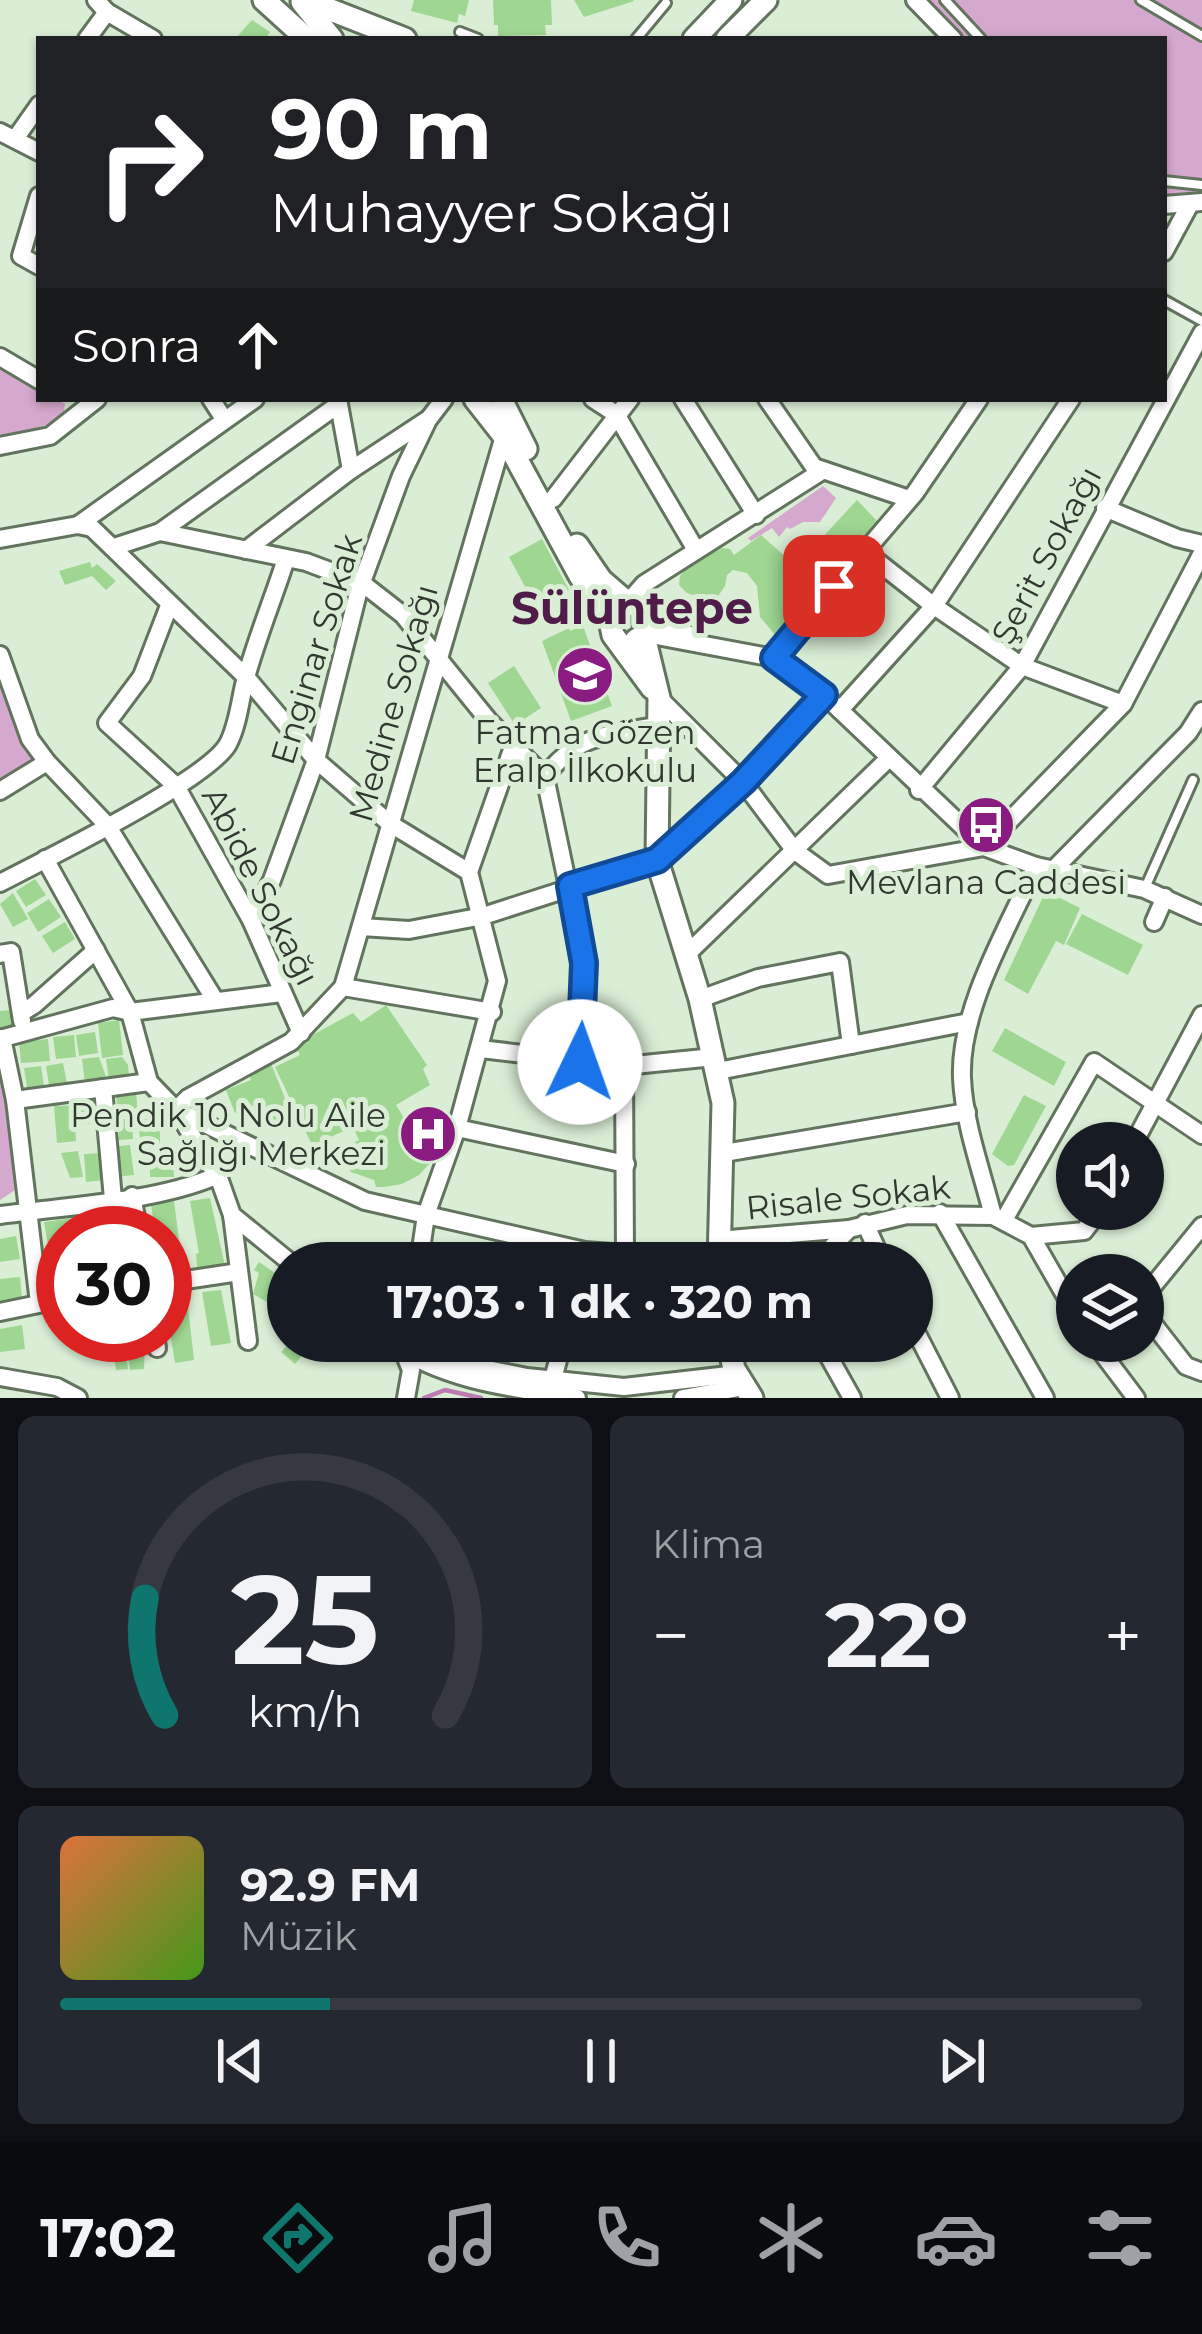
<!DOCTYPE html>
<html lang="tr">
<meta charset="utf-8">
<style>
body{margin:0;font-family:Montserrat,sans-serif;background:#242831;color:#f1f3f6;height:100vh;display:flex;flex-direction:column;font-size:45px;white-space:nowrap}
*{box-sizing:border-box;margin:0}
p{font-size:39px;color:#9ea1a6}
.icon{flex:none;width:66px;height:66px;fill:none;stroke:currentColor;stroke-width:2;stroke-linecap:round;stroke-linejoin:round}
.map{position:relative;height:1398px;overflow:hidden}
.panel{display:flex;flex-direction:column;gap:18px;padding:18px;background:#0d0f14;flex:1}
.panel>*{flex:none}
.guide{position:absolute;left:36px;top:36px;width:1131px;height:366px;border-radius:0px;box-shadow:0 3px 9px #0004;background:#202124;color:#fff;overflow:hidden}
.tools{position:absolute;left:1056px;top:1122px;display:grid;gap:24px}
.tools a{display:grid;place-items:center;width:108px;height:108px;border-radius:50%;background:#171b24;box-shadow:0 3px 9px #0004;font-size:60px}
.speed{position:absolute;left:36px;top:1206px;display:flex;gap:24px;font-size:60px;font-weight:700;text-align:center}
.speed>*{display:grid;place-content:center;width:156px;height:156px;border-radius:50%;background:#171b24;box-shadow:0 3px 9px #0004;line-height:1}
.speed .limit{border:18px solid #d22;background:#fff;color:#111}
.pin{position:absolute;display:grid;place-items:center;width:102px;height:102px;color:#fff;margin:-51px;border-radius:24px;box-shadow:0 6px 18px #0006}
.me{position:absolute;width:132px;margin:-66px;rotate:3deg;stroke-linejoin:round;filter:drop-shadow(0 0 9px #0008)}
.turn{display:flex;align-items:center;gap:42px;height:252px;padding:0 36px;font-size:54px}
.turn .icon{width:156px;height:156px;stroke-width:2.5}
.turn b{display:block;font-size:84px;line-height:102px}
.then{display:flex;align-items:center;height:114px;padding:0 36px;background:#0003;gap:24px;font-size:45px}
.big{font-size:90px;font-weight:700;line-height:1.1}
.panel .tile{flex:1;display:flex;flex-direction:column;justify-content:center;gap:18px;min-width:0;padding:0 42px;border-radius:18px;background:#242831}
.panel .dial{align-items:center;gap:0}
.dial svg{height:312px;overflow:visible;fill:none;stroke:#363941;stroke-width:7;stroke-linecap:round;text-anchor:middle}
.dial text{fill:#f1f3f6;stroke:none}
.song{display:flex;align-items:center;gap:36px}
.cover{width:144px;height:144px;border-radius:18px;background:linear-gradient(135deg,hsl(20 70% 55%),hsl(100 70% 35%))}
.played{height:12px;border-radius:6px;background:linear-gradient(90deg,#0f766e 25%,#363941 25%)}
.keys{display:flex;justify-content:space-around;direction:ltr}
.heat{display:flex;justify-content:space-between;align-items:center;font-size:66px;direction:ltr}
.panel .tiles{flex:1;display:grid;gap:18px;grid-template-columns:1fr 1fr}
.tile:last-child{grid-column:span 2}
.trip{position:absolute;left:267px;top:1242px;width:666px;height:120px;border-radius:60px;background:#171b24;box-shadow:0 3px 9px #0004;font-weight:700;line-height:120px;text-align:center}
.tab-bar{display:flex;height:192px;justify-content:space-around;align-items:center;background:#090b0e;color:#9ea1a6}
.tab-bar .icon{width:84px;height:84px}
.tab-bar .on{color:#0f766e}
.tab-bar b{font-size:54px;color:#f1f3f6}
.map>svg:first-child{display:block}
.green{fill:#d5a8ce}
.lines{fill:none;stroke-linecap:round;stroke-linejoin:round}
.stream{stroke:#bb7ab2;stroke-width:4.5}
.building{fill:#9ed692}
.service-casing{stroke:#62745e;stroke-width:14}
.minor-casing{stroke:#62745e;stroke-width:22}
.tertiary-casing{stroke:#62745e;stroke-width:27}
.service{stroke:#fff;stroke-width:8}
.minor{stroke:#fff;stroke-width:16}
.tertiary{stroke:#fff;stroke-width:21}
.route-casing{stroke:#114b97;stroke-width:30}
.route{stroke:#1a73e8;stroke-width:21}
.labels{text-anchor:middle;stroke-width:10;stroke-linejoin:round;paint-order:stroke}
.street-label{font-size:33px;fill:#30382f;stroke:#daeed5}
.poi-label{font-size:33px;fill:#30382f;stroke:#daeed5}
.district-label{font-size:45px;font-weight:bold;fill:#4f1b49;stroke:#daeed5}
</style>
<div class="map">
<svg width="1202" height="1398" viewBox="0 0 1202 1398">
<rect width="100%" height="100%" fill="#daeed5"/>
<g class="green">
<path d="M924,0H1202V196L1164,200V39H963Z"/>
<path d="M0,363L39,388V399H56L65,404L64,414L58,422L0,438Z"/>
<path d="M823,486L836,498L820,522H803L790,529L787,527L779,537L772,528L751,541L748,538Z"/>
<path d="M0,674L8,706L36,758L0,781Z"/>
<path d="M0,1061L18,1188L0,1200Z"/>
</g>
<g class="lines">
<path class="stream" d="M424,1398L445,1390L481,1398"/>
</g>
<g class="building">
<path d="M414,0H469L465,16L459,14L457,23L411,11Z"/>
<path d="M493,0H551L552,25H545L546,35L498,36V25H494Z"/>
<path d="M574,0H633L634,1L584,17Z"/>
<path d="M252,20L270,32L265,39H235Z"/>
<path d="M857,500L879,523L777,637L760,617L757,586L747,573L733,570L727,575L725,586L714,602L687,593L679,585L680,576L688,566L722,548L730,549L734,555L761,535L796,566Z"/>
<path d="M542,539L569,590L536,607L509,557Z"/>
<path d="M90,562L92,568L97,564L116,581L106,590L92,576L65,585L59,571Z"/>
<path d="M583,626L612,706L571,721L542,641L569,628L570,631Z"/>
<path d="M514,666L541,708L515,725L488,683Z"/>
<path d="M35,879L46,895L26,907L16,891Z"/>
<path d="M13,893L28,919L13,927L0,904Z"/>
<path d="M1050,893L1080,908L1064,945L1056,941L1028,994L1004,980L1043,897Z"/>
<path d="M49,899L61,917L38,932L27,913Z"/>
<path d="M1082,914L1143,945L1128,975L1066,944Z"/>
<path d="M65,922L75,939L53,953L42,936Z"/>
<path d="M386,1005L427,1065L423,1069L430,1085L396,1105L404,1118L423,1106L432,1134L430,1163L419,1175L402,1184L384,1187H376L374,1180L351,1172L341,1159L336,1151L359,1140L353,1127L312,1145L275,1067L300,1055L296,1047L309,1042L307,1038L353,1013L361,1022Z"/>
<path d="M13,1010L15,1032L0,1033V1011Z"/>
<path d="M119,1020L123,1055L102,1058L98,1023Z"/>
<path d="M1005,1028L1066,1062L1054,1086L992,1051Z"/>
<path d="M95,1032L98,1053L79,1056L76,1035Z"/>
<path d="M74,1035L76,1057L56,1059L53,1037Z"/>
<path d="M48,1039L50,1061L21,1063L19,1042Z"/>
<path d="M99,1057L107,1080L85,1084L82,1059Z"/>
<path d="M122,1057L128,1065L129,1078L109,1080L106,1059Z"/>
<path d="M270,1061L293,1118L273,1125L264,1101L235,1113L226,1090L251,1080L247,1070Z"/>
<path d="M63,1063L68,1088L50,1091L46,1066Z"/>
<path d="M41,1066L45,1092L28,1094L24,1068Z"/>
<path d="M136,1092L138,1115L118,1117L116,1093Z"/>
<path d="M1024,1095L1046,1106L1014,1165L1008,1166L992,1154Z"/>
<path d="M99,1096L102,1122L75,1125L76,1141L57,1143L54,1106L80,1105L82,1109L81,1098Z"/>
<path d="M119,1119H132L133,1139L119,1140Z"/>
<path d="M139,1119H160V1145L140,1146Z"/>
<path d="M130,1145L134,1175L114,1177L111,1147Z"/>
<path d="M78,1151L83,1177L70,1178L61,1153Z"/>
<path d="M103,1153L106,1180L86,1182L84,1154Z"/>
<path d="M173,1160L174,1177H150V1161Z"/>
<path d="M210,1198L225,1266L197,1269L196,1254L199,1253L190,1201Z"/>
<path d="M174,1201L183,1270L165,1272V1233H155L151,1204Z"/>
<path d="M118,1212L123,1233H63V1242L48,1245L44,1222Z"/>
<path d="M16,1236L20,1259L0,1262V1239Z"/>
<path d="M63,1262V1283L53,1285L49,1264Z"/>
<path d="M259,1262L288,1282V1306L284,1312L253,1294L259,1273L254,1270Z"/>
<path d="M20,1277L22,1298L0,1301V1279Z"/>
<path d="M221,1290L231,1343L211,1346L202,1292Z"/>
<path d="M187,1298L194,1360L175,1363L165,1302Z"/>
<path d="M22,1325L25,1349L0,1352V1329Z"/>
<path d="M291,1341H301L309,1347L295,1364L281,1352Z"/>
<path d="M313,1341H355L338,1361Z"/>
<path d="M145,1344L144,1369L130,1370L127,1346Z"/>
<path d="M125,1345L128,1369L116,1370L113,1347Z"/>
</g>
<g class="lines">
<defs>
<g id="service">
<path d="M945,0L981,39"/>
<path d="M1141,0L1202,36"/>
<path d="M460,32L478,39"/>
<path d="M636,39L666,3"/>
<path d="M1164,181L1202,185"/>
<path d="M1164,300L1202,321"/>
<path d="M1145,888L1193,780"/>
</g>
<g id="minor">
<path d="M96,0L107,12L153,39"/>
<path d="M915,0L953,39"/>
<path d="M87,39L107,12"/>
<path d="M0,132L39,152"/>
<path d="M15,139L39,105"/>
<path d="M39,196L21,256L39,266"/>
<path d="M1164,205L1202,202"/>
<path d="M1164,252L1189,206"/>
<path d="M0,357L39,380"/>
<path d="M211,399L224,419"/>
<path d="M338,399L351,470"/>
<path d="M593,399L616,414L696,550"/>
<path d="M683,399L756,515"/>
<path d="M767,399L814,467L909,499"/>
<path d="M0,446L50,436L97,399"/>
<path d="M553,499L630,399"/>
<path d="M1105,508L1177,538L1202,544"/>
<path d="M78,525L255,399"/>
<path d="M160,532L306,562L362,583L403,615L489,721L545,777L584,963L580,1062"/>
<path d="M0,539L78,525L92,528L246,677L316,760L389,823L469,872L497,981L457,1128L426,1215L419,1263"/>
<path d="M114,547L160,532L339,404"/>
<path d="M246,550L351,470L427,420"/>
<path d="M864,551L934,606L1022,666L1123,704"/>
<path d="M630,600L644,584L822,471"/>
<path d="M169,606L142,676L107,723L176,786L251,920L301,1033"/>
<path d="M641,608L694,638"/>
<path d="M646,634L774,658L824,695L984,847L1036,866L1144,889L1202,915"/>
<path d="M0,655L30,739L47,762L107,825L215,1000"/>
<path d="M774,658L915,493L979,399"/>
<path d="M659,698L743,782L795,851L828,875L984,847L1123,704L1202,553"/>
<path d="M840,710L934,606L1071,399"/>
<path d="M545,777C576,733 612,735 660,725"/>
<path d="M919,790L1022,666L1202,333"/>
<path d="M0,791L47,762"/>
<path d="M45,859L130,1012L149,1082"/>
<path d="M1053,870L1188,733L1202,711"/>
<path d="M469,872L513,747"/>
<path d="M0,883C45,859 207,781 228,744C238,725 240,701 245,681C256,640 273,599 286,559"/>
<path d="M251,920L272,880L316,760L358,593L401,476L428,420L444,399"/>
<path d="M1154,922L1165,897"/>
<path d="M361,927L409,930L483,916L657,860L743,782L824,695"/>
<path d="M0,954L11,952L22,1021"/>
<path d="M686,955L888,759"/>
<path d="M343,987L504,436"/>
<path d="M700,999L758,978L840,962L851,1045"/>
<path d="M21,1013L34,1005L96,950"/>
<path d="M2,1038L15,1100L39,1303"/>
<path d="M0,1039L113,1008L130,1012L282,993"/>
<path d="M481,1049L624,1066L714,1057"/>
<path d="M624,1066L625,1256"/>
<path d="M718,1071L969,1022"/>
<path d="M103,1088L113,1199"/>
<path d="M15,1100L149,1082L176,1110L220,1181L232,1215L291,1263"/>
<path d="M176,1110L365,1201L585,1251L719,1261"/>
<path d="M176,1110L188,1098L291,1042L343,987L492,1012"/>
<path d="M457,1128L626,1164"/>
<path d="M1134,1143L1202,1015"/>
<path d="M724,1153L967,1112"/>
<path d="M132,1196L139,1233"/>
<path d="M940,1213L1045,1398"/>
<path d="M0,1215C67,1206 155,1202 216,1176"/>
<path d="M232,1215L248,1341"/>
<path d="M993,1216C982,1172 964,1124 962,1078C959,1009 1008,928 1036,866"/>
<path d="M1004,1220L1094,1062L1202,1135"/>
<path d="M865,1223L883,1263"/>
<path d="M1031,1236L1084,1231L1101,1209"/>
<path d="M718,1240L849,1229L907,1215L993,1216L1031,1236L1077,1316"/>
<path d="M817,1263L849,1229"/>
<path d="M165,1283L239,1272"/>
<path d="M1143,1298L1202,1226"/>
<path d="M1143,1311L1186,1366L1202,1372"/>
<path d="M0,1312L63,1299"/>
<path d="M912,1324L950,1398"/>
<path d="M155,1335L157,1348"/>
<path d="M387,1341C444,1381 510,1388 577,1398"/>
<path d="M820,1341L852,1398"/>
<path d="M1093,1341L1136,1398"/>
<path d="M403,1352L527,1377L624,1387L737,1374"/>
<path d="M404,1353L411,1370L406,1398"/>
<path d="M0,1377L57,1387L78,1398"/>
<path d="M551,1387L563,1341"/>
<path d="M683,1398L744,1387"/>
</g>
<g id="tertiary">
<path d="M264,0L307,39"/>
<path d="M305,0L405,39"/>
<path d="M302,2L332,39"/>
<path d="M694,39L731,0"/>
<path d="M727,39L766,0"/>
<path d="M475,399L504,436L580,576L609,616L613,635L652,688"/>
<path d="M501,399L526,449"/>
<path d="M577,545L601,580L623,599"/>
<path d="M615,605L623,599L641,608L646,634L636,640"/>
<path d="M644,636L659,698L657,860L700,999L723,1103L719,1263"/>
<path d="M728,1341L734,1369L752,1398"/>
</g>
</defs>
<use href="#service" class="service-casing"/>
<use href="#minor" class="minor-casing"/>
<use href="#tertiary" class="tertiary-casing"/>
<use href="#service" class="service"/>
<use href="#minor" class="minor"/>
<use href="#tertiary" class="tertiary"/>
</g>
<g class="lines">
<defs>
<path id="route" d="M580,1062L584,963L570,886L657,860L743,782L824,695L774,658L834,586"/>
</defs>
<use href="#route" class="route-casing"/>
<use href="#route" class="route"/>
</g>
<defs>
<symbol id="school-disc" viewBox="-11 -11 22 22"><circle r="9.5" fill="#8a1c81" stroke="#daeed5"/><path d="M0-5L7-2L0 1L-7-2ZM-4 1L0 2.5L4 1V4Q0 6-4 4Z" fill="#fff"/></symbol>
<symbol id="bus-disc" viewBox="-11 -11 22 22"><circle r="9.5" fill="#8a1c81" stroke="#daeed5"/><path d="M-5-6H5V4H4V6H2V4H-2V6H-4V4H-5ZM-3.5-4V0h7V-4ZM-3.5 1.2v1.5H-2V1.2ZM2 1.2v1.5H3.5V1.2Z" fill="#fff"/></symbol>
<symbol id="hospital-disc" viewBox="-11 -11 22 22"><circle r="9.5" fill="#8a1c81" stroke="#daeed5"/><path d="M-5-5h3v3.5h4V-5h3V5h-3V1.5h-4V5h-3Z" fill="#fff"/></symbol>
</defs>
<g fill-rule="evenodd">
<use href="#school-disc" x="552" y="642" width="66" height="66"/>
<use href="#bus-disc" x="953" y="792" width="66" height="66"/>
<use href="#hospital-disc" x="395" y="1101" width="66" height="66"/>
</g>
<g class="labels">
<g class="street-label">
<text transform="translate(1046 555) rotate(-62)" y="12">Şerit Sokağı</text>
<text transform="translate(316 649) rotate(-73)" y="12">Enginar Sokak</text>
<text transform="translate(393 703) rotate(-74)" y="12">Medine Sokağı</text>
<text transform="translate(261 886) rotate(63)" y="12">Abide Sokağı</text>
<text transform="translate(848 1197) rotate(-6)" y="12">Risale Sokak</text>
</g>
<g class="poi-label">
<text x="585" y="744">Fatma Gözen<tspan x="585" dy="38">Eralp İlkokulu</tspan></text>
<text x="986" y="894">Mevlana Caddesi</text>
<text x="386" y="1127" text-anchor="end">Pendik 10 Nolu Aile<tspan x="386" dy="38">Sağlığı Merkezi</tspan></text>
</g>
<g class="district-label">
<text x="632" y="624">Sülüntepe</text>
</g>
</g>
</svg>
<div class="tools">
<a><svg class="icon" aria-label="sound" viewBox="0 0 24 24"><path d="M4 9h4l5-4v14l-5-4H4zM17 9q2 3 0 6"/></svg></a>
<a><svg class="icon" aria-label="layers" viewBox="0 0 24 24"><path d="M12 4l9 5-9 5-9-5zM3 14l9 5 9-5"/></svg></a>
</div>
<div class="speed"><div class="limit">30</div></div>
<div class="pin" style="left:834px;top:586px;background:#d93025"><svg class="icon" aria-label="arrive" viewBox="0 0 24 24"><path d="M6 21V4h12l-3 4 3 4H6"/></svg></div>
<svg class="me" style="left:580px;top:1062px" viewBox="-20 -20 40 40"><circle r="19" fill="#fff"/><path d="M0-13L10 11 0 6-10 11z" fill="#1a73e8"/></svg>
<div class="trip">17:03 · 1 dk · 320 m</div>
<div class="guide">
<div class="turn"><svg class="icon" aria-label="right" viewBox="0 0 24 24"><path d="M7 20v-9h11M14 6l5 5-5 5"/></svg><div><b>90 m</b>Muhayyer Sokağı</div></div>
<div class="then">Sonra<svg class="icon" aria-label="ahead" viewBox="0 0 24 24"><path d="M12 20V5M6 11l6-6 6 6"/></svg></div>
</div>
</div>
<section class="panel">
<div class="tiles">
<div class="tile dial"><svg viewBox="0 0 100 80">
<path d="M14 69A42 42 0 1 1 86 69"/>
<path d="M14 69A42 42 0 0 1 9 39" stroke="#0f766e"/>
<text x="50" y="56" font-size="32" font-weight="700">25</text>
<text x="50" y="72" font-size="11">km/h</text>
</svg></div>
<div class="tile"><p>Klima</p>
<div class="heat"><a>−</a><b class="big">22°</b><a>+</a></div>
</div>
<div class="tile">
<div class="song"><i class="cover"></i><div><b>92.9 FM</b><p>Müzik</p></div></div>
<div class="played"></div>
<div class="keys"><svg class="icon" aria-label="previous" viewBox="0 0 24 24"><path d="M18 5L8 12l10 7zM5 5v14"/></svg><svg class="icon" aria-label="pause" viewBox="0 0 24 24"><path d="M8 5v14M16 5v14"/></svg><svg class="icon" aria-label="next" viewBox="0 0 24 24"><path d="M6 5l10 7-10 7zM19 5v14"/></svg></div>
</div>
</div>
</section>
<nav class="tab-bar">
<b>17:02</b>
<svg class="icon on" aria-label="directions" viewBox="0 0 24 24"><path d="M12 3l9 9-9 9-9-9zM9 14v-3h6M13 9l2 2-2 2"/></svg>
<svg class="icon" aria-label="music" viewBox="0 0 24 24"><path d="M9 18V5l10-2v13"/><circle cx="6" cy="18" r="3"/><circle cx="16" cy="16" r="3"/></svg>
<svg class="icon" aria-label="phone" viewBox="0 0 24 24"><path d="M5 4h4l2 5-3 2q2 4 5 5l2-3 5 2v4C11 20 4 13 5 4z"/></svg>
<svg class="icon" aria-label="climate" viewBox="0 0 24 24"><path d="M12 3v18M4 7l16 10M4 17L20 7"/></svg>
<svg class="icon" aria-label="car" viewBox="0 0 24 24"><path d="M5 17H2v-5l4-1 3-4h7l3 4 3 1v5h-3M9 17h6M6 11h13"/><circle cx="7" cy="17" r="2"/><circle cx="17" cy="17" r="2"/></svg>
<svg class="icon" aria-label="filters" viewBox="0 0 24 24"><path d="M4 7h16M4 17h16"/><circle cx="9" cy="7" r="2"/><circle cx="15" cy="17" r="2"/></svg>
</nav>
